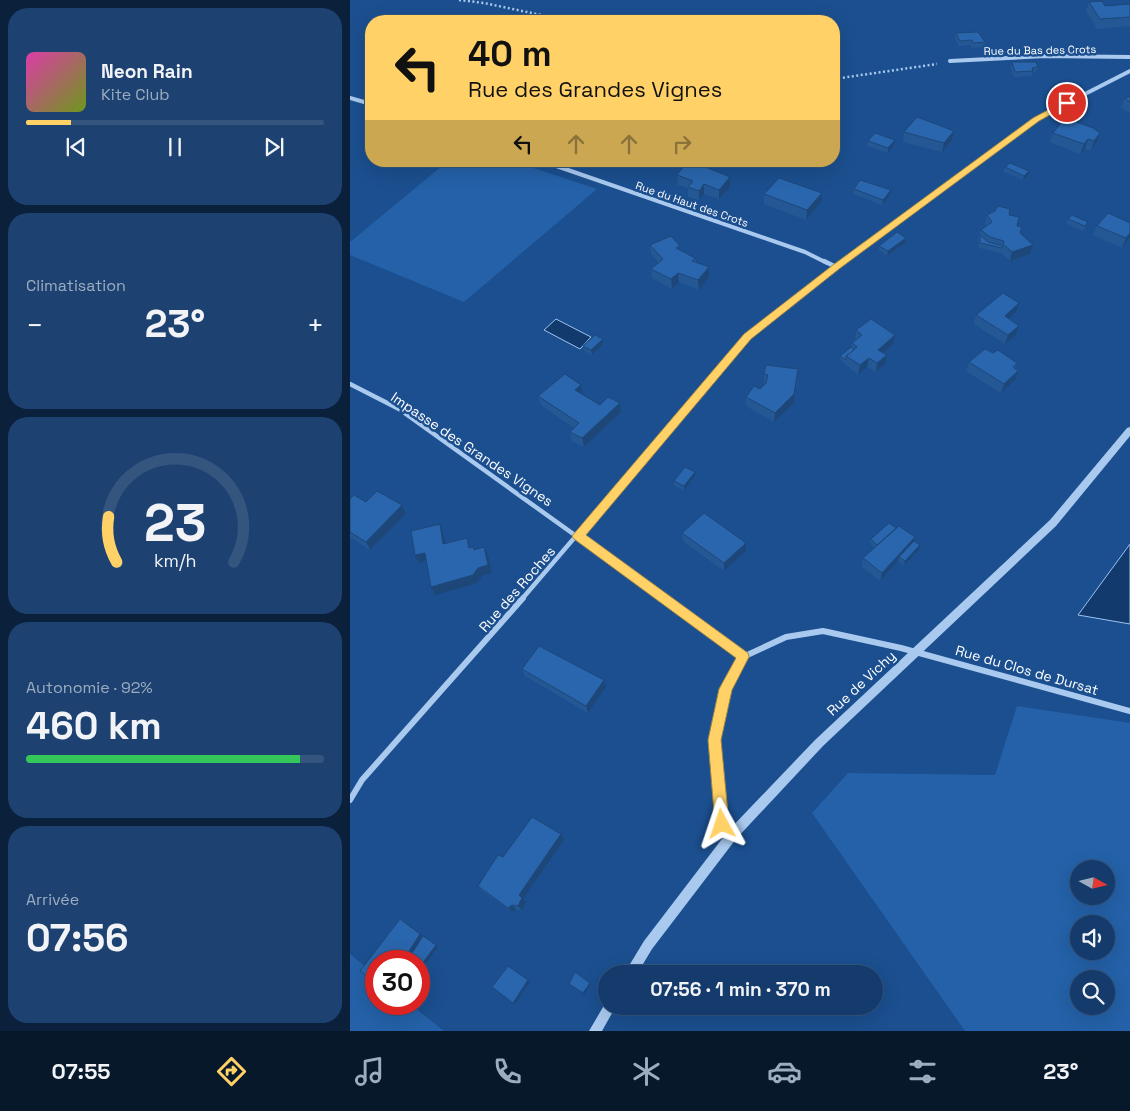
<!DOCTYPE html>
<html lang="fr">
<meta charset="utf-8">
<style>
body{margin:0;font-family:"Space Grotesk",sans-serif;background:#1d4271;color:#f1f3f6;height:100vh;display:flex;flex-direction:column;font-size:19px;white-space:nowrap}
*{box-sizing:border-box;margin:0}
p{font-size:16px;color:#9dadc1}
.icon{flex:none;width:28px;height:28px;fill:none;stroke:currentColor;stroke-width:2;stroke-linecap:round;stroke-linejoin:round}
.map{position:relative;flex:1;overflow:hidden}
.panel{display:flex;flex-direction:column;gap:8px;padding:8px;background:#0b203b;width:350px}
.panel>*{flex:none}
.banner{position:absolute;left:15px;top:15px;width:475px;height:152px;border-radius:20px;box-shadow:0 5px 20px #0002,0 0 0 1px #33557e;background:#ffd166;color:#111;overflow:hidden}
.needle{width:32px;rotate:98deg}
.controls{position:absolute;left:720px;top:860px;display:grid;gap:10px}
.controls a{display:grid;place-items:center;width:45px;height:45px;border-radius:50%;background:#143b6b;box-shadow:0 5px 20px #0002,0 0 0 1px #33557e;font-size:25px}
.speed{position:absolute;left:15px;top:950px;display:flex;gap:10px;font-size:25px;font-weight:700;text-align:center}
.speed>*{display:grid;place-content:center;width:65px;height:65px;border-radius:50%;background:#143b6b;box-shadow:0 5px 20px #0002,0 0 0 1px #33557e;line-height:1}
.speed .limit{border:8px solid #d22;background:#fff;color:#111}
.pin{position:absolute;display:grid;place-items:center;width:42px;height:42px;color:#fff;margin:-21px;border:2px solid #fff;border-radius:50%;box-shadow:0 1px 5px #0007}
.me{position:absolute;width:55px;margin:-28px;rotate:355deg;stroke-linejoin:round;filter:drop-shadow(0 0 4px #0008)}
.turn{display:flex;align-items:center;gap:18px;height:105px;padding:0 20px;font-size:22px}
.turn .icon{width:65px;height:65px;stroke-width:2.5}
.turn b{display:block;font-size:35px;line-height:42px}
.lanes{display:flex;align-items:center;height:48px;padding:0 20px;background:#0003;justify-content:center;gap:25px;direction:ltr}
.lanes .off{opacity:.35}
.big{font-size:38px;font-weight:800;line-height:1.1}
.panel .card{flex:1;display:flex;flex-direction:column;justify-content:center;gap:8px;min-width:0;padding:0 18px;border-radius:20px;background:#1d4271}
.panel .dial{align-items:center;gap:0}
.dial svg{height:130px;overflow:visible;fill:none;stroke:#33557e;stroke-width:7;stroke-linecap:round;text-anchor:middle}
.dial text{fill:#f1f3f6;stroke:none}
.song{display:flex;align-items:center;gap:15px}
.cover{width:60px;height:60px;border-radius:8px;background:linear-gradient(135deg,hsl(320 70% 55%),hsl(80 70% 35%))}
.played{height:5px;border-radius:2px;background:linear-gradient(90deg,#ffd166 15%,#33557e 15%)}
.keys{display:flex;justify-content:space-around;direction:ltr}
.heat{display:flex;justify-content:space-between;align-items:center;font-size:28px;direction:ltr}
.charge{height:8px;border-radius:4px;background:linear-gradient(90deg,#34c759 92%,#33557e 0)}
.trip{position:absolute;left:248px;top:965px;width:285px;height:50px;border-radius:25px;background:#143b6b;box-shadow:0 5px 20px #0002,0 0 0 1px #33557e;font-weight:800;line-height:50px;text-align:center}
.menu{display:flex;height:80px;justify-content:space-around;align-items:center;background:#08182b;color:#9dadc1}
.menu .icon{width:35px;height:35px}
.menu .current{color:#ffd166}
.menu b{font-size:22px;color:#f1f3f6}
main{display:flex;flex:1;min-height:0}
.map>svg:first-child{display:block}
.green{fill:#2461a8;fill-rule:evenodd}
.water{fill:#123a6d;stroke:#9cc4f0}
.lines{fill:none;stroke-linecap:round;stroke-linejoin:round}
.path{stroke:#a9c9ee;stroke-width:2.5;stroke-dasharray:2 2.5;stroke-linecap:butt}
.minor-far2{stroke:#a9c9ee;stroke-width:4}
.minor-far1{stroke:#a9c9ee;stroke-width:4.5}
.minor{stroke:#a9c9ee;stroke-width:6}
.tertiary{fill:#a9c9ee;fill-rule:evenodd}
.wall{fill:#245895}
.shaded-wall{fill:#1d4779}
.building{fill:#2a66ad;stroke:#1d4779}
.route{fill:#ffd166;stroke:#a68842}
.labels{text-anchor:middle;stroke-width:5;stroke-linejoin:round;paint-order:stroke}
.far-street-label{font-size:11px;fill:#fff;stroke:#1b4f8f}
.street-label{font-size:14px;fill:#fff;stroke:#1b4f8f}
</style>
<main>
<section class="panel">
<div class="card">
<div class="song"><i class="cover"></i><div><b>Neon Rain</b><p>Kite Club</p></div></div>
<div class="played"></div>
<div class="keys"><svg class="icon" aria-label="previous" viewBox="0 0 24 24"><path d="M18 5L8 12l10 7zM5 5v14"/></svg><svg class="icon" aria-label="pause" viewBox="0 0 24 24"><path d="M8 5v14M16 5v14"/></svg><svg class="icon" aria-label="next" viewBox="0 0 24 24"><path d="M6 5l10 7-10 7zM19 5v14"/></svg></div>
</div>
<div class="card"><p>Climatisation</p>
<div class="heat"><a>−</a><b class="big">23°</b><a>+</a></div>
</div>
<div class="card dial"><svg viewBox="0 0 100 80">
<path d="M14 69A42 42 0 1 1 86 69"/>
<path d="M14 69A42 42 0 0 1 9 41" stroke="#ffd166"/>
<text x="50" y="56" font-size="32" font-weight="700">23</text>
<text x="50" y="72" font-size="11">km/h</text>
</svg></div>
<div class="card"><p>Autonomie · 92%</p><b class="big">460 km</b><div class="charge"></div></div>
<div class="card"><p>Arrivée</p><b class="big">07:56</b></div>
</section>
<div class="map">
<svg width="780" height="1031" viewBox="0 0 780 1031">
<rect width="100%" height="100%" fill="#1b4f8f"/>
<g class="green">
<path d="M98,161H162L247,189L114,302L0,255V242Z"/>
<path d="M667,706L780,723V1031H615L462,813L498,773L645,775ZM729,869H756V896H729ZM729,924H756V951H729ZM729,979H756V1006H729Z"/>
<path d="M0,954L26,976V1004H60L94,1031H0Z"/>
</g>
<g class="water">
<path d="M206,319L241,337L230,349L194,330Z"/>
<path d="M780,544V624L728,615Z"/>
</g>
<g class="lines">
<g class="path">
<path d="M109,0L134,3L220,21"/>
<path d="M484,79L587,64"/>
</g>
<g class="minor-far2">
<path d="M600,61L695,56L780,57"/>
<path d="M0,98L21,104"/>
<path d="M192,161L455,252L477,263"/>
<path d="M492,263L686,119L780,71"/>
</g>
<g class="minor-far1">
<path d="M474,261L486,267"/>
<path d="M0,384L49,409L314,599"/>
<path d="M172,599L397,336L494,261"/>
</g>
<g class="minor">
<path d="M312,598L393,657"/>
<path d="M0,800L12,780L173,598"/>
<path d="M382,835L372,824L365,741L376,689L393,657L436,637L473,631L551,648L780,711"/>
</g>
<g class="tertiary">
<path d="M780,427V436L706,526L473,746L386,839L302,949L287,974H274L294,941L378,831L465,740L700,520L777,428Z"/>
<path d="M256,1002V1006H266L252,1031H239Z"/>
</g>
</g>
<g class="wall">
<path d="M739,2L755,6L780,4V26L747,29L736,11Z"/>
<path d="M606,33L635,42L634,47L622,48L621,45L609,46L605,38Z"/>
<path d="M662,62L688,67L686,72H683L682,76L664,77L661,67Z"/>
<path d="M780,96V113L771,108L775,98Z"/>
<path d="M604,131L602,140L592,152L553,142L554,132Z"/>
<path d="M703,133H750L747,142L741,151L735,149L730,154L700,142Z"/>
<path d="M545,140L544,145L538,153L517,146L518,141Z"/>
<path d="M655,167L678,176L673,180L654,172Z"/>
<path d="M327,175L380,177V187L369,199L354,194L349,200L338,197V188L328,185Z"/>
<path d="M504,189L540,195L532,205L503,194Z"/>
<path d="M414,194L471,202L456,220L414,204Z"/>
<path d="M637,215H659L667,226L670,233L683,245L680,254L660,261L651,253L629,248L628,239L631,230L636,226L635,224Z"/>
<path d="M718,219L738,222L733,231L716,223Z"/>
<path d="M780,223V237L772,248L743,235L747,226Z"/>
<path d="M555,243L537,256L529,250V246Z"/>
<path d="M300,245L330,250L345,258L346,262L359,267V277L349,290L329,282L322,289L302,278L301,269L309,263L301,254Z"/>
<path d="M666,312L659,318L669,326L666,335L655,344L624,324L626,315Z"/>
<path d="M506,330L543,344L533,353L537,355L535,364L526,372L517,367L508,375L490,360V356L501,347L502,343L505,340Z"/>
<path d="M253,339V344L242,355L234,351L233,346Z"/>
<path d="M643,353L667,363L665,368V380L651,393L616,371L619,362Z"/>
<path d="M414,374L448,378L444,403L424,422L396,406V397L410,389L415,384L414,383Z"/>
<path d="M233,394L232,395L250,405L270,403L271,412L234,447L222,441L220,432L224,428L191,405L188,396Z"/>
<path d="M345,476L334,490L324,486V481Z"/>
<path d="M0,499L16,502L56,514L20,550L0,537Z"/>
<path d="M546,528L565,537L564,541L570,545L569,550L554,565L548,561L530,581L511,566L513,558L525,548L520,543L521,539Z"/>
<path d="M332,533L396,543V551L374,571L333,541Z"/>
<path d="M172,669L256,687L238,713L175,676Z"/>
<path d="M214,840L173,899L176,902L172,911L166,909L162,912L132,891L128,886L153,857Z"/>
</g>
<g class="shaded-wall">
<path d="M604,131L602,140L592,152L594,143Z"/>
<path d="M750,133L747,142L741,151L744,141Z"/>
<path d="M738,139L735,149L730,154L734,144Z"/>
<path d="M545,140L544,145L538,153V148Z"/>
<path d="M679,171L678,176L673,180L674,176Z"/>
<path d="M380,177V187L369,199V190Z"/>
<path d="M354,184V194L349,200V191Z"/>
<path d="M541,190L540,195L532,205L533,200Z"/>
<path d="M472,193L471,202L456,220L457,210Z"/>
<path d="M780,233V237L772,248L776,238Z"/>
<path d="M556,238L555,243L537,256L538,251Z"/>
<path d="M683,245L680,254L660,261L662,252Z"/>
<path d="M359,267V277L349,290L348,280Z"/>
<path d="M328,273L329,282L322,289L321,279Z"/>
<path d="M669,303L666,312L652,325L655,316Z"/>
<path d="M669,326L666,335L655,344L658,335Z"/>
<path d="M545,335L543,344L527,359L528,350Z"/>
<path d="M253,339V344L242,355L241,350Z"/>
<path d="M537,355L535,364L526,372L527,363Z"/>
<path d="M519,358L517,367L508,375L510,365Z"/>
<path d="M448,369L444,403L424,422L425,413Z"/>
<path d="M668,371L665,380L651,393L654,384Z"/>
<path d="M231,385L233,394L227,399L225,390Z"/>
<path d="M270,403L271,412L234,447L232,438Z"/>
<path d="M345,472V476L334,490V486Z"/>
<path d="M52,505L56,514L20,550L16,542Z"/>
<path d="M90,524L93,532L97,552L93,544Z"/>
<path d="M565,537L563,545L549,557L548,561L530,581L532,573Z"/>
<path d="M396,543V551L374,571V563Z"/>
<path d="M570,545L569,550L554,565L555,561Z"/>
<path d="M134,547L138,555L142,573L132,576L127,583L85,595L81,587Z"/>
<path d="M75,553L79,560L69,563L65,555Z"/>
<path d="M254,680L256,687L238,713L236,706Z"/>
<path d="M211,834L214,840L173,899L176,902L172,911L168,906L169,895Z"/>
<path d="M162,905L166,909L162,912L158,908Z"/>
<path d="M56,923L76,938L57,961L54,959Z"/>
<path d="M86,945L88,947L71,970L69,974V968Z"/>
<path d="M178,980L180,982L165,1004L163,1003Z"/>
<path d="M240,983L241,984L234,995L233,993Z"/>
</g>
<g class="building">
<path d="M752,1L755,6L780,4V17L750,19L739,2Z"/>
<path d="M628,32L635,42L623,43L622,40L610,41L606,33Z"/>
<path d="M662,62H686L688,67L682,68L683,71L665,72Z"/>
<path d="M780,96V102L775,98Z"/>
<path d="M567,117L604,131L594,143L554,132Z"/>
<path d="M715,118L743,128L750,133L744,141L738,139L734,144L703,133Z"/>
<path d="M525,133L545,140L538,148L518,141Z"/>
<path d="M338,161L353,166L380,177L369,190L354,184L349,191L338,187L343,181L327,175Z"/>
<path d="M660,163L679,171L674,176L655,167Z"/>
<path d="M429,178L472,193L457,210L414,194Z"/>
<path d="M510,180L541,190L533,200L504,189Z"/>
<path d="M648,206L660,209L659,215L669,217L667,226L672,227L670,233L683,245L662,252L653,244L654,241L640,237L631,230L642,222L637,215L645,211Z"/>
<path d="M758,213L780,223V233L776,238L747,226Z"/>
<path d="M722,215L738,222L735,226L718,219Z"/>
<path d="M547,232L556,238L538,251L529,246Z"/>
<path d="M630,235L638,242L653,246L652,248L630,243Z"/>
<path d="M321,236L330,246L326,248L345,258L342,261L359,267L348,280L328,273L321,279L301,269L313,259L300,245Z"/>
<path d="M653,293L669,303L655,316L669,326L658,335L626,315Z"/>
<path d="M521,319L545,335L528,350L537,355L527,363L519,358L510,365L496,356L507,347L502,343L512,335L506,330Z"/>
<path d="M245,335L253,339L241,350L233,346Z"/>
<path d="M501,347L504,350L496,356V360L490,356Z"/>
<path d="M635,349L643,353L648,350L667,363L663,367L668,371L654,384L619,362Z"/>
<path d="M416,365L448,369L444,394L425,413L396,397L404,386L410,389L416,383L418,375L414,374Z"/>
<path d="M215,374L231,385L225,390L250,405L258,397L270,403L232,438L220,432L229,423L188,396Z"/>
<path d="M335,467L345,472L334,486L324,481Z"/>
<path d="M27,491L52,505L16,542L0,532V499L4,495L16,502Z"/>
<path d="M354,513L396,543L374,563L332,533Z"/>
<path d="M539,523L546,528L527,545L521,539Z"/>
<path d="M90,524L93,544L117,538L119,548L123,547L124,550L134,547L138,565L128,568L123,575L81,587L75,553L65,555L61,531Z"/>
<path d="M549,526L565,537L532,573L513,558Z"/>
<path d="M564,541L570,545L555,561L549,557Z"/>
<path d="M189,646L254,680L236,706L172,669Z"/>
<path d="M182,817L211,834L169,895L172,898L168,906L162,905L158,908L128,886L148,855L153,857Z"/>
<path d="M50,919L70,934L54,959L57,961H26V983L10,971Z"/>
<path d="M73,936L86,945L69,968V961H57Z"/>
<path d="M158,966L178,980L163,1003L142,987Z"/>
<path d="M225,972L240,983L233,993L219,984Z"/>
</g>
<path class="route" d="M715,101L721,103L689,121L489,269L401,339L236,535L398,653L399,657L382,690L371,740L379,824L377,829L372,831L367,829L365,824L358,740L369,689L386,658L224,539L222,536L394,334L483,265L683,118Z"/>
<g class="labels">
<g class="far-street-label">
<text transform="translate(690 50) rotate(-1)" y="4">Rue du Bas des Crots</text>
<text transform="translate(342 204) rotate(19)" y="4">Rue du Haut des Crots</text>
</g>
<g class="street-label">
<text transform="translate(122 449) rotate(34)" y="5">Impasse des Grandes Vignes</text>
<text transform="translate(167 589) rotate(-49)" y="5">Rue des Roches</text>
<text transform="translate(677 670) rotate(16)" y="5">Rue du Clos de Dursat</text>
<text transform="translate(511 683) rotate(-43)" y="5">Rue de Vichy</text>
</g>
</g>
</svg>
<div class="controls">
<a><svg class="needle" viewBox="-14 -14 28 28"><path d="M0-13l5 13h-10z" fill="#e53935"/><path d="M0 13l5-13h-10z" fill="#9dadc1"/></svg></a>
<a><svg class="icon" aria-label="sound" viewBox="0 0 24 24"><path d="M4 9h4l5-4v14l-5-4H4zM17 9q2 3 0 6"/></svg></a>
<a><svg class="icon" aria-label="search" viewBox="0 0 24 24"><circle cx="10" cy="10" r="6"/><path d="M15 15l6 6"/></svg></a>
</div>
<div class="speed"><div class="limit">30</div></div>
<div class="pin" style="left:717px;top:103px;background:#d93025"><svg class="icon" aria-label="arrive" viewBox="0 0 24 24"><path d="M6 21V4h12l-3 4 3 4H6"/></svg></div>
<svg class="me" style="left:372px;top:824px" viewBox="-20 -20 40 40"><path d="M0-17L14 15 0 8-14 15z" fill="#ffd166" stroke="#fff" stroke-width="4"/></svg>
<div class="trip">07:56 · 1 min · 370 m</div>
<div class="banner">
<div class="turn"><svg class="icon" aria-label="left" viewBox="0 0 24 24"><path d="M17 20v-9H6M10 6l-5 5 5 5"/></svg><div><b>40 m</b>Rue des Grandes Vignes</div></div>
<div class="lanes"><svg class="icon" aria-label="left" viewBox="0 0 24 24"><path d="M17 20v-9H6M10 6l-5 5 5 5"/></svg><svg class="icon off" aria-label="ahead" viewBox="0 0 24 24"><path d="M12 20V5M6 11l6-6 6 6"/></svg><svg class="icon off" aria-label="ahead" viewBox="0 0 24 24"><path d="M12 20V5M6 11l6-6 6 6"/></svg><svg class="icon off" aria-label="right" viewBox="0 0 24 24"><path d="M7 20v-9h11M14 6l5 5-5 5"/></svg></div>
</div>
</div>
</main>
<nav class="menu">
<b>07:55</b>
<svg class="icon current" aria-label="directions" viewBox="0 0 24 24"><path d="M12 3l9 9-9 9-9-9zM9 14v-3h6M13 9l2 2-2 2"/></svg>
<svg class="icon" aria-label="music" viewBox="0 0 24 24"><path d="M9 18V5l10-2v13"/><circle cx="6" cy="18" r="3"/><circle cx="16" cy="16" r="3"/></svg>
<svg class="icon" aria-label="phone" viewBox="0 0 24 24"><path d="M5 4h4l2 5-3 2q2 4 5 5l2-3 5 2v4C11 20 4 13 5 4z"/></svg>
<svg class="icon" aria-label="climate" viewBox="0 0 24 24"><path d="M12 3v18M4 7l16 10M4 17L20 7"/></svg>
<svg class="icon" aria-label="car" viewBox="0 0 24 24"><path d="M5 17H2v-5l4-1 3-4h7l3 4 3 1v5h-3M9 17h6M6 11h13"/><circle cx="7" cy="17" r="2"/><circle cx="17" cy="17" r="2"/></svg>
<svg class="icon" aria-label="filters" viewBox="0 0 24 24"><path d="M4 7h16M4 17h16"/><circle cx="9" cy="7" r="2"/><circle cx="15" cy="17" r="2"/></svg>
<b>23°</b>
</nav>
